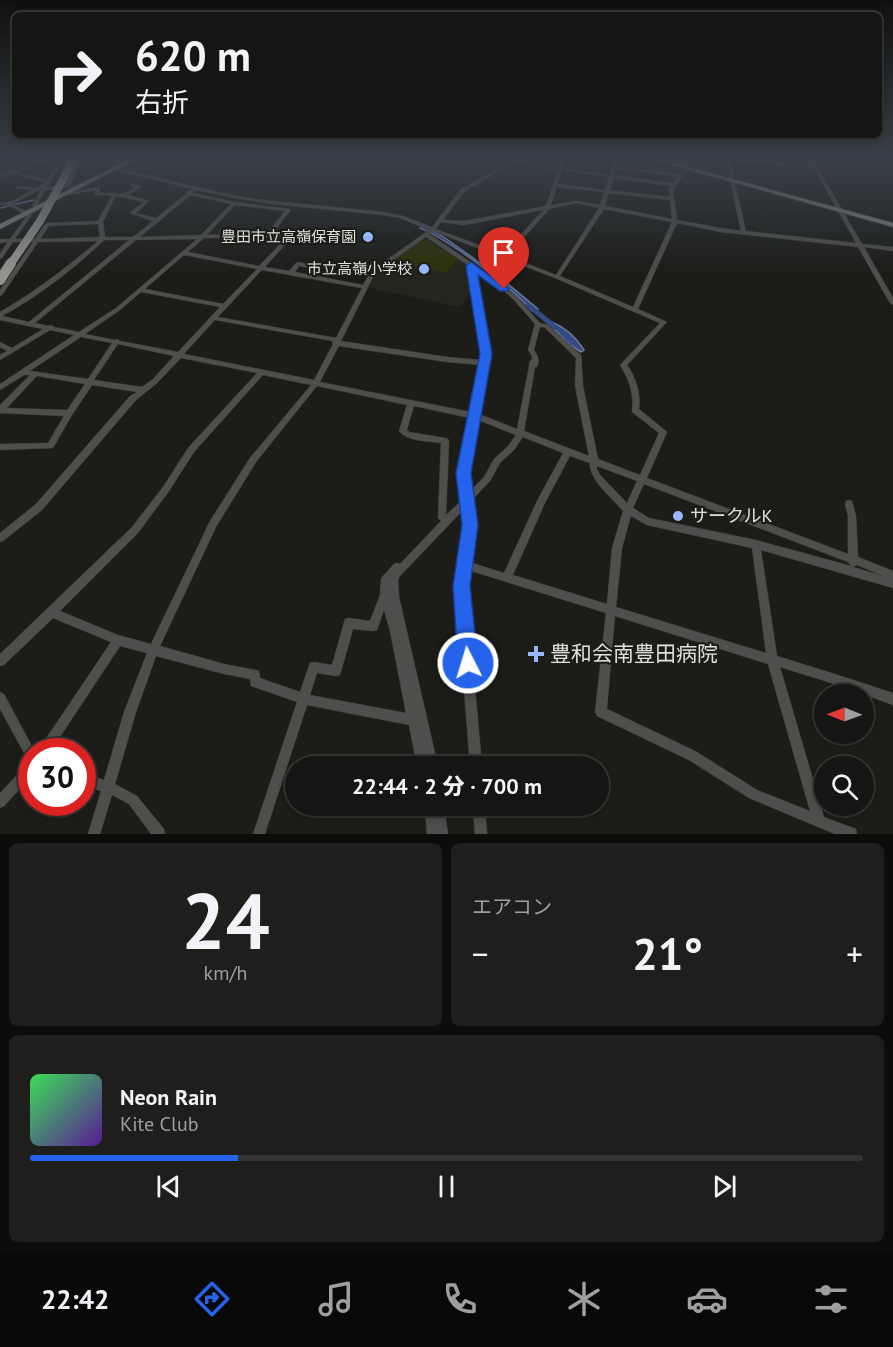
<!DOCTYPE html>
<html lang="ja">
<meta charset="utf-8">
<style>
body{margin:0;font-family:"PT Sans","Noto Sans JP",sans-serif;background:#1e1f1c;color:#f1f3f6;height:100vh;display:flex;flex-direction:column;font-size:22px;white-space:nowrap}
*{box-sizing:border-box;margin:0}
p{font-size:20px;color:#9d9fa0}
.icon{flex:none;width:33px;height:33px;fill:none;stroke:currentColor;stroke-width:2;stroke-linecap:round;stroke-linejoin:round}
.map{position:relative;height:834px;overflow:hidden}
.side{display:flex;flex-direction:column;gap:9px;padding:9px;background:#0c0c0a;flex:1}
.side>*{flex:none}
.hud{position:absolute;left:12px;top:12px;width:870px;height:126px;border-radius:9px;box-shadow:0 3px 9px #0003,0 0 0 2px #343533;background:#151613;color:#f1f3f6;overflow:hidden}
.needle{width:39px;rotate:271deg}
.tools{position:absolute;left:814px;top:684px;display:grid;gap:12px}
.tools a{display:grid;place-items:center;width:60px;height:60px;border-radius:50%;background:#151613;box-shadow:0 3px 9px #0003,0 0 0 2px #343533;font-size:30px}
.speed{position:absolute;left:18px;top:738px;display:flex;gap:12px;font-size:30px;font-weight:700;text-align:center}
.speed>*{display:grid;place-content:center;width:78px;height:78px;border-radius:50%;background:#151613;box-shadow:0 3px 9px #0003,0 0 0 2px #343533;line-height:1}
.speed .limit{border:9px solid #d22;background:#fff;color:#111}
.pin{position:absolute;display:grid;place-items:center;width:51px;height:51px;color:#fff;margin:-62px -26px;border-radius:50% 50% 50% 0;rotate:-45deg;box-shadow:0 0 6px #0007}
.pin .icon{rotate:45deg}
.me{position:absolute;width:66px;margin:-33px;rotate:355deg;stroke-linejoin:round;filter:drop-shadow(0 0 4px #0008)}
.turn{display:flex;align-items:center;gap:21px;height:126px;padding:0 24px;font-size:27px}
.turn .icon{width:78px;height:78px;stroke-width:2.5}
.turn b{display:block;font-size:42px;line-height:51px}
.big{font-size:45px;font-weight:800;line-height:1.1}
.side .widget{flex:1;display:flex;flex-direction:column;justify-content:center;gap:9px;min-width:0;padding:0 21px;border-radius:9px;background:#1e1f1c}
.side .dial{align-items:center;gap:0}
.dial b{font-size:78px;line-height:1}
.song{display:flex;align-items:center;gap:18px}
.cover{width:72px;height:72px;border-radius:9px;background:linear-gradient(135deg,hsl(130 70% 55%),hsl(270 70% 35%))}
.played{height:6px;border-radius:3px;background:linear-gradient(90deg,#2563eb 25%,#343533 25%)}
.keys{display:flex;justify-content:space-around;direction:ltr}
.heat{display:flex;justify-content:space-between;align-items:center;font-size:33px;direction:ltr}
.side .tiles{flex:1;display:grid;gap:9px;grid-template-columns:1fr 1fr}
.widget:last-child{grid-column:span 2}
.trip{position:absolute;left:285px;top:756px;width:324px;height:60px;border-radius:30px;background:#151613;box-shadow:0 3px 9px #0003,0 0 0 2px #343533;font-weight:800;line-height:60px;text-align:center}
.dock{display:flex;height:96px;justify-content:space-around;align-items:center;background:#080908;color:#9d9fa0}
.dock .icon{width:42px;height:42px}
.dock .on{color:#2563eb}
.dock b{font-size:27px;color:#f1f3f6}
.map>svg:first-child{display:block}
.built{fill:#24261d}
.green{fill:#2c3209}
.water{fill:#344a82;stroke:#67779d;stroke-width:1.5}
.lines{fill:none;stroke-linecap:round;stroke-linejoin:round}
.stream{stroke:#67779d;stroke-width:1.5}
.canal{stroke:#344a82;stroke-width:5}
.minor-casing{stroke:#373834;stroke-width:1}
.major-casing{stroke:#373834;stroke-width:2}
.minor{fill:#4e4e4c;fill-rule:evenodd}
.major{fill:#7f807c;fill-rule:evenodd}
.highway-bridge-far1-casing{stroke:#373834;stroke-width:8;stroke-linecap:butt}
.highway-bridge-casing{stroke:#373834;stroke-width:12;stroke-linecap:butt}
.highway-bridge-far1{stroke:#92948f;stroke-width:8}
.highway-bridge{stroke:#92948f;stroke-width:10}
.route{fill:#2563eb;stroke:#184099;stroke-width:1.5}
.poi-dot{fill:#97b6fd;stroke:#1c1d19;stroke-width:2}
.labels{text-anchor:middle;stroke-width:4.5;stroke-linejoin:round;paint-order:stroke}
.far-poi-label{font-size:15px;fill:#dfe0dd;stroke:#1c1d19;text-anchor:end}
.poi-label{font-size:18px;fill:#dfe0dd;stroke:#1c1d19;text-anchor:start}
.near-poi-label{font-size:21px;fill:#dfe0dd;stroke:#1c1d19;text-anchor:start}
</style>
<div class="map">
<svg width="893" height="834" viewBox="0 0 893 834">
<rect width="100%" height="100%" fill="#1c1d19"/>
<path class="built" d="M425,238L467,265L472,291L460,307L365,287L375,273Z"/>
<path class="green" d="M425,239L457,259L447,273L393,261Z"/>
<g class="water">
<path d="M423,226L442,236L496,274L538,309L532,311C509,285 451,241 420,228Z"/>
<path d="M552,322C566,328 576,337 584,350L581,352L570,345L548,323Z"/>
</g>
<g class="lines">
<path class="stream" d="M0,208L34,200"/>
<path class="canal" d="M528,305L555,327"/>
<defs>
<g id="minor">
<path d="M17,158H23L56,164L60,158H61L63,159L62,160L80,159L82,160L70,187L45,190L36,207L32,206L42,188L21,200L12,204L27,212V213L25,214L7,205H0V203L12,201L32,190L16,188V186L36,188L45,182L12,173L0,178V175L32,162ZM77,162L66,185L47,187L51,182V181L61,163ZM36,163L54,167L47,180L16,172Z"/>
<path d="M517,158H521L516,161L559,167L562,158H566L563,168L610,175L616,158H620L617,166L680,174L684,168V158H688V168L673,189L677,220L721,228L741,231L726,161L704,159L702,158L812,165L808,158H812L862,244L893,247V251L864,247L893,298V305L890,303L858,247L721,232L677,223L638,309L667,322L627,365C636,378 641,393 639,409L667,432L647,478L848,554V516L845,504L846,501L849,500L852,501L856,516L858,557L893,571V588L761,550L777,656L841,676L893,693V705L841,686L780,667L824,817L856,829L857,834H835L749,798L689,760L597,716L595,712L606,613L468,570L466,586L482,766H470L456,586L466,525L464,509L399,577L398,580L399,597L438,766H417L409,725L307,705L265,834H253L297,702L251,686L250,679L224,674L156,656L136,712L115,784L137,796L164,829L165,834H151L129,804L112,795L100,834H88L101,791L82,785V773L104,780L124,712L147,653L120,646L50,752H37L111,642L53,618L4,665L0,666V654L132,527L163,487L188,448L257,373L181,358L156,384L136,400L42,510L3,541L0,542V533L36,504L130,396L137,392L92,385L72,415L53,448L0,450V444L48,443L64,416L0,413V405L30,375H24L0,390V384L74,335L50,330L0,360V355L7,351L0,347V342L12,348L43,329L0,320V312C35,292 67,267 98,241L38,242L2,295L0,296V290L33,242H13L2,258L0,259V253L8,242L0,243V239H10L28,214H30L32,215L15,239H35L45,224L47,223L98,221L112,195H94L95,190L57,197L55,196V195L98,187L100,188L99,193H115L123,194L135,187L131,186V184L141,186V187L128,195L149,201L136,213L156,218L186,194V192L192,189L111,169V168L113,167L218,192L253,199L383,212L403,216L432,227L461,189ZM730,161L814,168L856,243L746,231ZM513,163L558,170L546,206L464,221L443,220L465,191ZM617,169L678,176L673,183L614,175ZM562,170L609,177L605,190L558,184ZM614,178L671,186L669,189L670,197L610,190ZM557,187L604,192L600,205L577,201L551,205ZM197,190L235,198L271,204L383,215L400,218L429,230L371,271L363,285L295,272L299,266L318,270L321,268L320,267L298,262L296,263L289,271L265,267L294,235L291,233L272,234L290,211V209L234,202L193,193ZM609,193L670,200L672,219L605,206ZM191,195L231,204L201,235L140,237ZM116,196L143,202L130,213L153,221L133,237H105L103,222ZM577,203L599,208L556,275L508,256L549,209ZM235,205L285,211L266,234L207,235ZM604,209L672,222L633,307L560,276ZM543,210L503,254L436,229L441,222L464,225ZM98,224L100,237L40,239L49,226ZM433,231L555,278L660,323L620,365C626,375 631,385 632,397C633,402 632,407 632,412L659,433L640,475L598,459L583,386L581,355L548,325L540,323L516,296L496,279L429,234ZM287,237L259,266L188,252L204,238ZM426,237L469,266L483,354L481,360L447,357L341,341L375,273ZM197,239L116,308L79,332L54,327L51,325L48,326L35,323L136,240ZM104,240H129L29,322L2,316C39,296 74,269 104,240ZM184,255L257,269L223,304L145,289ZM474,269L492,281L512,298L535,324L528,350L532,356V359L530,361L517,429L479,414L489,354ZM262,270L362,288L336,338L218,317ZM141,292L220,307L178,352L120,341L117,339L115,340L85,334L120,310ZM215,320L333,341L332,343L333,344L314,380L184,354ZM540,327H544L576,358L575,386L589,456L524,431L535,367H537C540,360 538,356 534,350ZM81,337L112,343L88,379L30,371ZM118,344L174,356L152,380L142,387L94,380ZM339,346L447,362L481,365L471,412L320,382ZM263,375L311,385L250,458L210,521L151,644L118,635L60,611L138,533L169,491L194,452ZM37,376L85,384L67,410L7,408ZM317,386L407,405L399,431C408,442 428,441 441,443L438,518L441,521L400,564L397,563L394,564L383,576L381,579L380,595L370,621L349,618L345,619L332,665L314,662L310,663L300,692L260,678L259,671L255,670L224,664L160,646L216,527L256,462ZM414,406L470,418L460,473L463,499L446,515L449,441L448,439L445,438L409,432L407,430ZM478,420L516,435L508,446L494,459L484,477L470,491L468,473ZM523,437L563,453L537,501L504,573L469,562L474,525L471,501L490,481L500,463L514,450ZM570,456L590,463C588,479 613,499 623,511L612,548L607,604L513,575L544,505ZM597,466L637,481L627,503L600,475L597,469ZM644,484L848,562L851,566L756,540L649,518L633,508ZM631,516L647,525L752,548L766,653L616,607L622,548ZM857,565L883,576L853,567ZM384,610L390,631L406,713L310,695L317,673L336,676L340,675L353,629L373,631L377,630ZM615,616L768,664L810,811L757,790L697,752L607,709Z"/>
<path d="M0,692L4,694L35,752H32V776L4,806L0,808V793L29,762L0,709Z"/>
<path d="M425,806H444L448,834H427Z"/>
<path d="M473,806H485L487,834H475Z"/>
</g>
<g id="major">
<path d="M132,158H139L0,229V224Z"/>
<path d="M647,158H655L893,223V227Z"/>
</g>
</defs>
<use href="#minor" class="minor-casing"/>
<use href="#major" class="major-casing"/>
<use href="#minor" class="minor"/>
<use href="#major" class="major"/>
<defs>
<path id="highway-bridge-far1" d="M10,265L40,221L75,158"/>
<path id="highway-bridge" d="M0,280L11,263"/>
</defs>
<use href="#highway-bridge-far1" class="highway-bridge-far1-casing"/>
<use href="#highway-bridge" class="highway-bridge-casing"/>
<use href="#highway-bridge-far1" class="highway-bridge-far1"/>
<use href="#highway-bridge" class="highway-bridge"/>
</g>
<linearGradient id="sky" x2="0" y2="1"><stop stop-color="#0f100e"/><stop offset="0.58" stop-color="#3a4049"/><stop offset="1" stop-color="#3a4049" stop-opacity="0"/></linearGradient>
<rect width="893" height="274" fill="url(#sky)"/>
<path class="route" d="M471,262L509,289L508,291H500L478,275L492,354L471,473L478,525L470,586L478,663L475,670L468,673L461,670L458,663L453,586L462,525L456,473L480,354L466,266Z"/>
<g class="poi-dot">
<circle cx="368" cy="237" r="6"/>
<circle cx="424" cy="269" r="6"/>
<circle cx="678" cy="516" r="6"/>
<path d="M533 645h6v6h6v6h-6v6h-6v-6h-6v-6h6z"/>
</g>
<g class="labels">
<g class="far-poi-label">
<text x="356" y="242">豊田市立高嶺保育園</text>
<text x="412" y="274">市立高嶺小学校</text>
</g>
<g class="poi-label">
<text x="690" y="522">サークルK</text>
</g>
<g class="near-poi-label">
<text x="550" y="661">豊和会南豊田病院</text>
</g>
</g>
</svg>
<div class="tools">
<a><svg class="needle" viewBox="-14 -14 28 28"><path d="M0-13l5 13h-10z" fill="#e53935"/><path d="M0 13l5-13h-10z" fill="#9d9fa0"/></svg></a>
<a><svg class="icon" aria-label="search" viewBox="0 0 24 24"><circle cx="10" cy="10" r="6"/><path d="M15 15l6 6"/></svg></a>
</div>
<div class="speed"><div class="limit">30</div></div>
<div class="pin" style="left:504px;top:289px;background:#d93025"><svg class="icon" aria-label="arrive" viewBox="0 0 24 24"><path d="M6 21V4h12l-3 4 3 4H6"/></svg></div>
<svg class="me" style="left:468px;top:663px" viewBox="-20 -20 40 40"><circle r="17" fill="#2563eb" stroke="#fff" stroke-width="3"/><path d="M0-11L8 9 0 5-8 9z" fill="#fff"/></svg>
<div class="trip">22:44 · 2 分 · 700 m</div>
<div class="hud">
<div class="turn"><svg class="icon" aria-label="right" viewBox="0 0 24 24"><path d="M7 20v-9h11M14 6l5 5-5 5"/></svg><div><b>620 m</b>右折</div></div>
</div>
</div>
<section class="side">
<div class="tiles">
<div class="widget dial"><b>24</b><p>km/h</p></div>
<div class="widget"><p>エアコン</p>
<div class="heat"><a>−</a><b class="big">21°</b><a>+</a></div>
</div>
<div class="widget">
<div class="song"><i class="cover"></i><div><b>Neon Rain</b><p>Kite Club</p></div></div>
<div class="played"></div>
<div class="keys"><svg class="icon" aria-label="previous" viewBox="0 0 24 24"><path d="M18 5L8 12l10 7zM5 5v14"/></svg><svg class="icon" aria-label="pause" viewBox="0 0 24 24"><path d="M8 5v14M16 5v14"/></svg><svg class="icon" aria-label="next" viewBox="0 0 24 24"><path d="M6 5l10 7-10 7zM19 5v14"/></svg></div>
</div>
</div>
</section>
<nav class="dock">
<b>22:42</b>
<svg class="icon on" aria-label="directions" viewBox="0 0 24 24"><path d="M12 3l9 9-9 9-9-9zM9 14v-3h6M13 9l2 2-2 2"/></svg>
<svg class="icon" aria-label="music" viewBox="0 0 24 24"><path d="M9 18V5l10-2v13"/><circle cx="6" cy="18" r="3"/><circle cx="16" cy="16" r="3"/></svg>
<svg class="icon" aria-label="phone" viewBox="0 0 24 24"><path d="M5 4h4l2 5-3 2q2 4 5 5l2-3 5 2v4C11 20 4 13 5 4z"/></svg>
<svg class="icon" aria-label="climate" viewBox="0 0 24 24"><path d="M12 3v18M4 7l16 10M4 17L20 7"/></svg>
<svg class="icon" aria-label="car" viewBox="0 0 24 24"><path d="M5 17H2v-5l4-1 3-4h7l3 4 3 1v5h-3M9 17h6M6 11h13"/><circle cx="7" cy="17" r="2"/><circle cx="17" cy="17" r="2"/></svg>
<svg class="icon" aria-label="filters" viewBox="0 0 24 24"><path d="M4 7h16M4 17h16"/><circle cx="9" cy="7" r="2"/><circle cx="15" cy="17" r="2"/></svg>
</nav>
